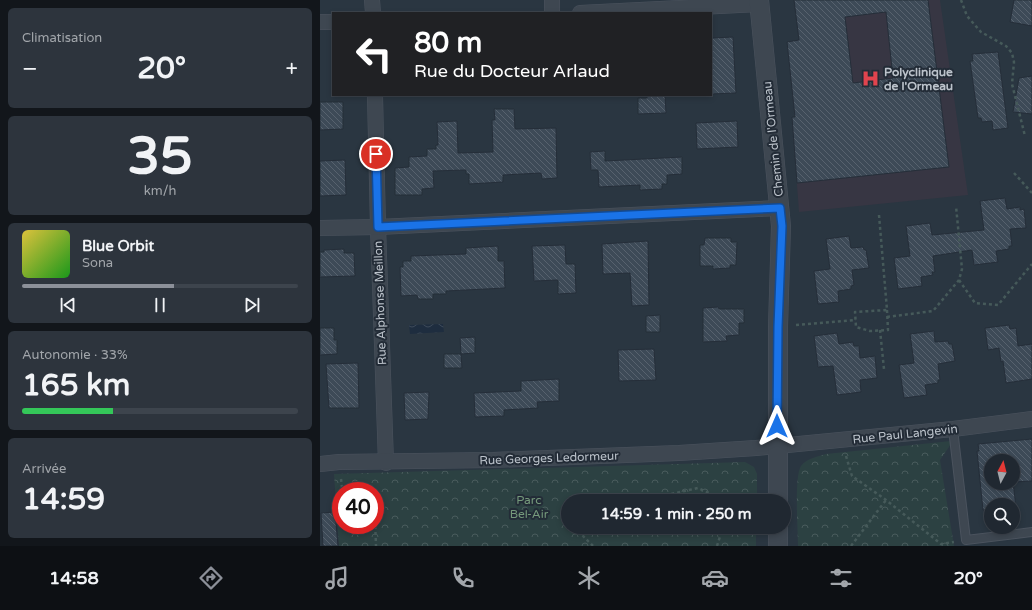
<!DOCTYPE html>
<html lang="fr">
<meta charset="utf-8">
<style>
body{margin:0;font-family:"Varela Round",sans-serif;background:#2d343d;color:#f1f3f6;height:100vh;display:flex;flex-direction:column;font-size:15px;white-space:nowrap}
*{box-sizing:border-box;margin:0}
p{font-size:13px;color:#a2a6ab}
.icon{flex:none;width:22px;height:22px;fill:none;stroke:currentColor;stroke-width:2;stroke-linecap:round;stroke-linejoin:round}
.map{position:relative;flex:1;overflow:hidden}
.side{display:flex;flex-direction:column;gap:8px;padding:8px;background:#12161b;width:320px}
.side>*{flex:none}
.top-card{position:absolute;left:12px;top:12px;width:380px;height:84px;border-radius:0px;box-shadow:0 2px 6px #0003,0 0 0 1px #3d444d;background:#202124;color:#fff;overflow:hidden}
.needle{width:26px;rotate:7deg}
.controls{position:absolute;left:664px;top:454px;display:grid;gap:8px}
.controls a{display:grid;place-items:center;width:36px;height:36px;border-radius:50%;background:#202831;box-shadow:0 2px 6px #0003,0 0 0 1px #3d444d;font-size:20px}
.speed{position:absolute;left:12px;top:482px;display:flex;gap:8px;font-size:20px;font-weight:700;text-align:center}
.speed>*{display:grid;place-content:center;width:52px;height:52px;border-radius:50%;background:#202831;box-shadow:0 2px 6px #0003,0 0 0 1px #3d444d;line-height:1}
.speed .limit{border:6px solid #d22;background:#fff;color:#111}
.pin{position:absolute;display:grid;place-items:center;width:34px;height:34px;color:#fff;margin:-17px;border:2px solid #fff;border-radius:50%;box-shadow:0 1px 4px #0007}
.me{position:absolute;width:44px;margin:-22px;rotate:0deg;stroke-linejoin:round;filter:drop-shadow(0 0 3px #0008)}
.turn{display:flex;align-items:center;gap:14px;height:84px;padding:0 16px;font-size:18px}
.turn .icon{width:52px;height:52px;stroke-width:2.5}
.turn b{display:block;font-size:28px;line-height:34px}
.big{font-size:30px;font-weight:800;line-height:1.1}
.side .widget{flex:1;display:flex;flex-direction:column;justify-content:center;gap:6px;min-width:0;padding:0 14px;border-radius:6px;background:#2d343d}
.side .dial{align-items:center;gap:0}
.dial b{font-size:52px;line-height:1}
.song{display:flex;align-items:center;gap:12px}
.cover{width:48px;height:48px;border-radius:6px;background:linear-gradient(135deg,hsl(50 70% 55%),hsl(120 70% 35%))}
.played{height:4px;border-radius:2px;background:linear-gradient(90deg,#8c9099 55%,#3d444d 55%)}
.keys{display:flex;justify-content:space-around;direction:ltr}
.heat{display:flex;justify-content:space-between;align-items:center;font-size:22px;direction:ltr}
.charge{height:6px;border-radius:3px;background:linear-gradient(90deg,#34c759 33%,#3d444d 0)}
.trip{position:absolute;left:241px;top:494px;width:230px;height:40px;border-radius:20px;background:#202831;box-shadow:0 2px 6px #0003,0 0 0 1px #3d444d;font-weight:800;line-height:40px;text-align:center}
.dock{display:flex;height:64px;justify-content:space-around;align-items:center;background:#0d1014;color:#a2a6ab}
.dock .icon{width:28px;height:28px}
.dock .active{color:#8c9099}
.dock b{font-size:18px;color:#f1f3f6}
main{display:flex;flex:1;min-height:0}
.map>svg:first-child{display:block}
.medical{fill:#373643}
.forest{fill:url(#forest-crowns);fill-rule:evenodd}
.water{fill:url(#water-waves)}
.building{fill:url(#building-back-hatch);stroke:#252e39;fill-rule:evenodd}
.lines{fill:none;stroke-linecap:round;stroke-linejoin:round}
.service-casing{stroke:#4b535e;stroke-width:10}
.minor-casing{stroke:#4b535e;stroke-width:16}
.tertiary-casing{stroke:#4b535e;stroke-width:20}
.path{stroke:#465a5a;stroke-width:2.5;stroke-dasharray:3 3;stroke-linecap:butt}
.service{stroke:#3e4751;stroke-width:8}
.minor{stroke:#3e4751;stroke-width:15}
.tertiary{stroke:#3e4751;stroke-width:19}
.route-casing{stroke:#114b97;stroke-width:10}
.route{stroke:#1a73e8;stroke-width:7}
.labels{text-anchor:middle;stroke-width:4;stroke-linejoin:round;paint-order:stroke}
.poi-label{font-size:12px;font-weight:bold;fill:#bcc3cb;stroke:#232c37;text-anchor:start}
.street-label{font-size:12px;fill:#bcc3cb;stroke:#232c37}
.park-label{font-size:12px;fill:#75997b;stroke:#232c37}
</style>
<main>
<section class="side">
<div class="widget"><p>Climatisation</p>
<div class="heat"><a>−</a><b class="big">20°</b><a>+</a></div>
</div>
<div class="widget dial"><b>35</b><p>km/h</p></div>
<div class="widget">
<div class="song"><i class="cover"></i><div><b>Blue Orbit</b><p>Sona</p></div></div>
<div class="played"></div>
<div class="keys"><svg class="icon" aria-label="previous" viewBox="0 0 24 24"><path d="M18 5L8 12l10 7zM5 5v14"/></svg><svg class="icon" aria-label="pause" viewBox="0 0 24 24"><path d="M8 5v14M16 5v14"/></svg><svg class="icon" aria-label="next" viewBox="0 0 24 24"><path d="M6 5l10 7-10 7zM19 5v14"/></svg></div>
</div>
<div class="widget"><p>Autonomie · 33%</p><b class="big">165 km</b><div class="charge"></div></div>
<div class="widget"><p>Arrivée</p><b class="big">14:59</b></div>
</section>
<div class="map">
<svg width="712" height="546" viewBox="0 0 712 546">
<defs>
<pattern id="forest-crowns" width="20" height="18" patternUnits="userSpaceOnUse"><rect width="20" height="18" fill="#2c4142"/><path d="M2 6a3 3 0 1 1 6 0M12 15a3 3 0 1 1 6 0" fill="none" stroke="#495b5c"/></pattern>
<pattern id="water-waves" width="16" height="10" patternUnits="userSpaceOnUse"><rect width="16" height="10" fill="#1e2d3f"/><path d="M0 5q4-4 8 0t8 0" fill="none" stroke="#3d4a59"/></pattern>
<pattern id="building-back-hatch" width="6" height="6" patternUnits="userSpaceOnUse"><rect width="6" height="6" fill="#3d4a57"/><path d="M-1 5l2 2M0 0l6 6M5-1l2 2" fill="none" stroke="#57626e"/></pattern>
</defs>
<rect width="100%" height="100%" fill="#2a3641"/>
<path class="medical" d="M474,0H620L648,195L479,212L472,117H475L467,42L479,40Z"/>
<g class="forest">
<path d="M631,441V444L620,460L634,546H478C478,530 474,477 481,466C487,458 497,457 506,454Z"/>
<path d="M425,462L434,467L437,474V501H248V527H436V546H19L14,474ZM21,491H55V525H21Z"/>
</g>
<path class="water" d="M123,324L124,332L90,334L89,325Z"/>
<g class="building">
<path d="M474,0H608L629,167L477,183L472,117H475L467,42L479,40ZM566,12L573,78L533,83L525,17Z"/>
<path d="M694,0H712V26L690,22Z"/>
<path d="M413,37L416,93L391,94V38Z"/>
<path d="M678,52L688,128L673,130L672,121L662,122L661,118H658L650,61H653L652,54Z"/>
<path d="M712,76V114L693,112L699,78Z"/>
<path d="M327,95H345L346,113L318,114V98H327Z"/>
<path d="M0,102H23V129L0,130Z"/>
<path d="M174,109H194L195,129L236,128L237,178L222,179L221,173L183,175V182L149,184V174H146V170L113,171L114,188L102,189V195H75V168L89,167V157L107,156V149H116V145H118L117,122L137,121L138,153L173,152L172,120H175Z"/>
<path d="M417,121L418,147L377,149L376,123Z"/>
<path d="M285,151V161L362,157V174L347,175V184H342V189L320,190V185L279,187L278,170H271L270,152Z"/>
<path d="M25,160L26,195L0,196V161Z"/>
<path d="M685,198L687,209L700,207V210L704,209L706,228L690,229L692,246H689V249L676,251L678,262L654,265L652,250L613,256L615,272H612L613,275L601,277L602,286L578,289L574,258L590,256L586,226L610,223L612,235L664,230L660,201Z"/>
<path d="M529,236L531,248L543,247L544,250H546L549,268L532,270L534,285L531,286V289L518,291L519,302L498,304L494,271L510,269L506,239Z"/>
<path d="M385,238H411V242H417L416,265H410V268L393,269V266H380V245H384Z"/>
<path d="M328,241L329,305L312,306L310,273L283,274L282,244Z"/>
<path d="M245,245L246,264H255L256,293L238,294V280L214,281L212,246Z"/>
<path d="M178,246V261H184L185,288L126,291V294H113V299H98L97,295L81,296L80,267H83V261H91V256L146,254V248Z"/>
<path d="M24,249V253H34L35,276L0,277V252H4V250Z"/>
<path d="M398,307L399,309H424V323H419V335L406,336L407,341L383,342V308Z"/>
<path d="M340,315V332H326V316Z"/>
<path d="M689,325L690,329L696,328L698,346L712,344V379L686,383L683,361L681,362L679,348L668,350L665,328Z"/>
<path d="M0,328H14V340H17V354L0,355Z"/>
<path d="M614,331L615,342L628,341L629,344H632L635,361L618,364L620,380H618V383L605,385L607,395L584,398L579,365L594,363L590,334Z"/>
<path d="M517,333L519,344L533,342L534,346H539L540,358L555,356L557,378L540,380L541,392L517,395L513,366L498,367L494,336Z"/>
<path d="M155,337V353L141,354L140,338Z"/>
<path d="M334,349L336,380L299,381L298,350Z"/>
<path d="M124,354H141L142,368H124Z"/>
<path d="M38,363L39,408H9L6,364Z"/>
<path d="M239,379V401L217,402L218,408L184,410V416L155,417L154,393L201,391V381Z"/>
<path d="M109,392L108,419L85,420L84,393Z"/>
<path d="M712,439V481L693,482L696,507H693V505H671V509L663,510L657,451H659L658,444ZM671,461H693V483H671Z"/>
<path d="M15,512L18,546H3L1,513Z"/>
</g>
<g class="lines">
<defs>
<path id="service" d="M633,429L646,540L712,532"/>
<g id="minor">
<path d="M52,0L53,13"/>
<path d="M232,0V13"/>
<path d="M260,13L439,4"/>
<path d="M0,22H13"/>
<path d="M55,95L58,227L66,463"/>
<path d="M0,228L58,227L460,208"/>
<path d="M0,464L19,462L173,460L359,453L436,448L633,429L712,419"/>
</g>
<g id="tertiary">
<path d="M439,0L461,226L458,327V501"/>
<path d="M458,527V546"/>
</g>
</defs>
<use href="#service" class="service-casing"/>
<use href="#minor" class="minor-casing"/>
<use href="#tertiary" class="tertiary-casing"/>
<g class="path">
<path d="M641,0L647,16L661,32L686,46L692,53L694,62L692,84L705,136"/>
<path d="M694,173L712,193"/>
<path d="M559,215L567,310"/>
<path d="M639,280L655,303L678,305L712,264"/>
<path d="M567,310L568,330L550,331L536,327L535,312Z"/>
<path d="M567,317L613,311L639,280L642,269L636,206"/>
<path d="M476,325L536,320"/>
<path d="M560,330L564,369"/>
<path d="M526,456L532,476L566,500L621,544L634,542"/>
<path d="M21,479L22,488L25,491"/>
<path d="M251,501L253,499L274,496L329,499L378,488L400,498L401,501"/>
<path d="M248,505V518"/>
<path d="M55,520L56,546"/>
<path d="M254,527L273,546"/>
<path d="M397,546L403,527"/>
<path d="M531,546L566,500"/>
</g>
<use href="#service" class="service"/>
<use href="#minor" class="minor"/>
<use href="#tertiary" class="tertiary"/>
</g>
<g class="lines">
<defs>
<path id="route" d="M56,154L58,227L460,208L462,226L458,327L457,426"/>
</defs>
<use href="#route" class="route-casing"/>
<use href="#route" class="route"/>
</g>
<defs>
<symbol id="hospital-bare" viewBox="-9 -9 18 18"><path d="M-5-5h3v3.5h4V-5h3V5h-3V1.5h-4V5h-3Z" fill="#e0444e" stroke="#232c37" stroke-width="2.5" paint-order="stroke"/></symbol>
</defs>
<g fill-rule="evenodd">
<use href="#hospital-bare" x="538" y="66" width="25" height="25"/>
</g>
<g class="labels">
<g class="poi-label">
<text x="564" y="76">Polyclinique<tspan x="564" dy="14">de l'Ormeau</tspan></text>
</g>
<g class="street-label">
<text transform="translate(453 139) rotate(-96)" y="4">Chemin de l'Ormeau</text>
<text transform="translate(60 303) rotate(-92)" y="4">Rue Alphonse Meillon</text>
<text transform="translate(585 434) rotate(-6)" y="4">Rue Paul Langevin</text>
<text transform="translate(229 458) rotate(-2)" y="4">Rue Georges Ledormeur</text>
</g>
<g class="park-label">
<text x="209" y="504">Parc<tspan x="209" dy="14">Bel-Air</tspan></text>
</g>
</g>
</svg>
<div class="controls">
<a><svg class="needle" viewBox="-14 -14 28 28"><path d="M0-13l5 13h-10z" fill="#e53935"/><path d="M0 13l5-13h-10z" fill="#a2a6ab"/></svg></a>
<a><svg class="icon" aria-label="search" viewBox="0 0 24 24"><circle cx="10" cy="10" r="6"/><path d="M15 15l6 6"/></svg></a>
</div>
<div class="speed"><div class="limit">40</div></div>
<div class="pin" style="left:56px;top:154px;background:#d93025"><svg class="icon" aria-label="arrive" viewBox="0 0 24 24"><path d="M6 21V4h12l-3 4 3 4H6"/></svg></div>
<svg class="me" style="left:457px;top:426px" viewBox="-20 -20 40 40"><path d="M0-17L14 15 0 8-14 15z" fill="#1a73e8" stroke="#fff" stroke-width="4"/></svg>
<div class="trip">14:59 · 1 min · 250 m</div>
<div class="top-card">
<div class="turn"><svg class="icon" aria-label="left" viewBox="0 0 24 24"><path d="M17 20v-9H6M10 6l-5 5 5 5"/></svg><div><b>80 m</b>Rue du Docteur Arlaud</div></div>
</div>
</div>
</main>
<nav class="dock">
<b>14:58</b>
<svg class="icon active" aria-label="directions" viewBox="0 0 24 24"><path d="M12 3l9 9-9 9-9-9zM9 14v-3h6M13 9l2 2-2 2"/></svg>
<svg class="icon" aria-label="music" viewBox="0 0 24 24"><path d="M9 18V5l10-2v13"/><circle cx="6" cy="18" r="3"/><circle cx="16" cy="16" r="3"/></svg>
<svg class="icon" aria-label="phone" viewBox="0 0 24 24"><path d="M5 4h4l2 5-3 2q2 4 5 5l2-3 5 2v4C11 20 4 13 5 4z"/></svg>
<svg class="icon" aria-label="climate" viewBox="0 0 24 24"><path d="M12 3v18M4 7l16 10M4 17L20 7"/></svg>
<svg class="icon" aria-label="car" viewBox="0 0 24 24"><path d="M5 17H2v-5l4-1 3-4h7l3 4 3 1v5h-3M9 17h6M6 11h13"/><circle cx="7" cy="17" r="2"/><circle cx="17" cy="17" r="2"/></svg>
<svg class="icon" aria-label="filters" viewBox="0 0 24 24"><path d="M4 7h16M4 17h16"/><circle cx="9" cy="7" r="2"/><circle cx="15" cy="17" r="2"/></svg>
<b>20°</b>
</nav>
